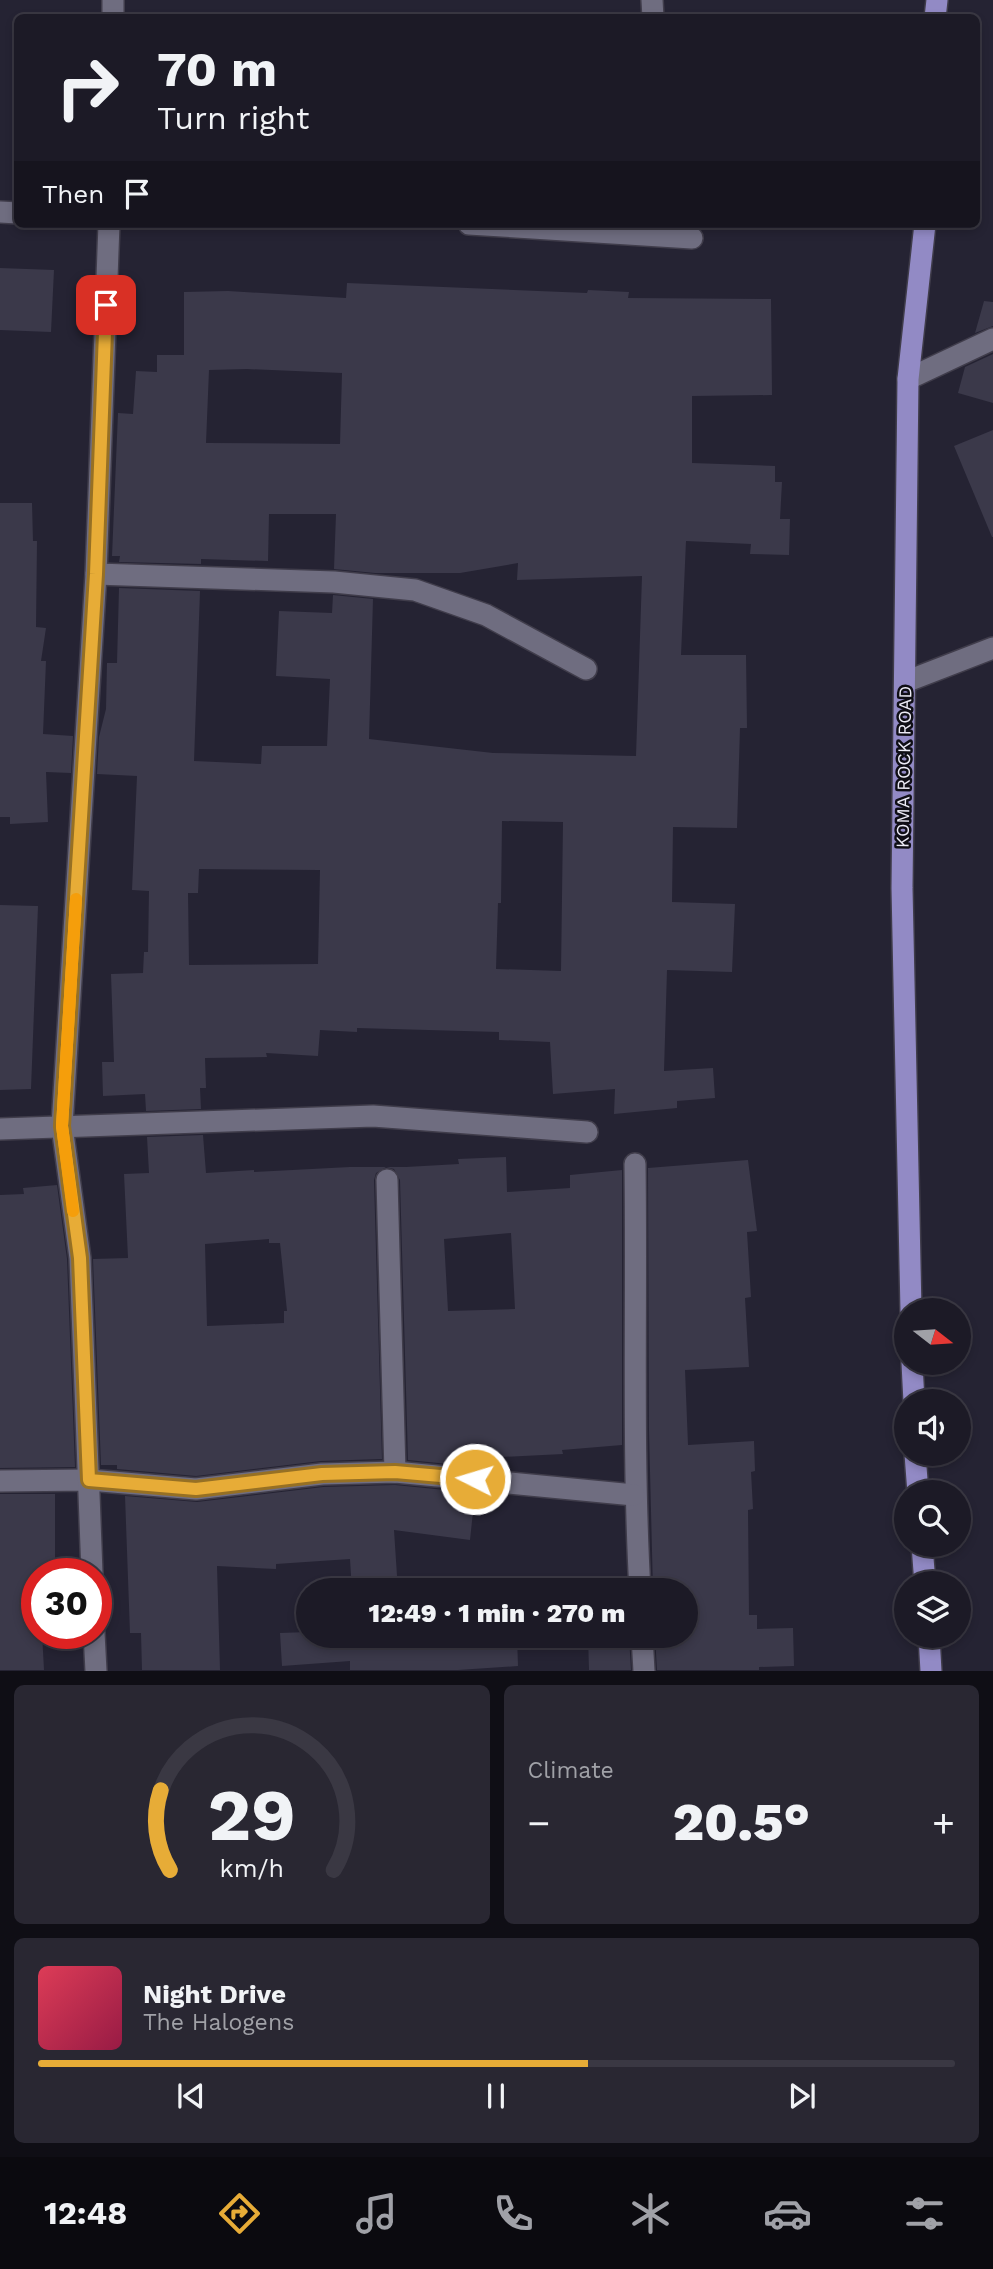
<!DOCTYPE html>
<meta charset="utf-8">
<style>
body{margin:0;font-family:"Work Sans",sans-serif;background:#292732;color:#f1f3f6;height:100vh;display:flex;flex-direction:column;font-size:26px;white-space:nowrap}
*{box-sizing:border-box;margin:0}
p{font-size:23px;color:#a0a1a7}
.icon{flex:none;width:38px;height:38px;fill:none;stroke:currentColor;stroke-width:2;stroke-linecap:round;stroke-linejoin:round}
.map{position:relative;height:1671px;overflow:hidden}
.panel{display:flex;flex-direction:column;gap:14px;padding:14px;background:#0f0e15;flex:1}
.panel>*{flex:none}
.top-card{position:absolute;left:14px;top:14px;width:966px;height:214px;border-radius:10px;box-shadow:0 4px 10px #0003,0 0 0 2px #3a3843;background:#1c1a26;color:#f1f3f6;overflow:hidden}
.needle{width:46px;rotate:107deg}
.fabs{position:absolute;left:894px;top:1298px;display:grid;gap:14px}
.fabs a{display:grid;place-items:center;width:77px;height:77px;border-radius:50%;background:#1c1a26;box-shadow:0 4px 10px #0003,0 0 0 2px #3a3843;font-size:35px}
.speed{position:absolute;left:21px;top:1558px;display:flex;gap:14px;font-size:35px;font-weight:700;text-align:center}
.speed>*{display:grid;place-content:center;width:91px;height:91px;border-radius:50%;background:#1c1a26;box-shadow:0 4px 10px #0003,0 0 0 2px #3a3843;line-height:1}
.speed .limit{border:10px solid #d22;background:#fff;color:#111}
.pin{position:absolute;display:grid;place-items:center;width:60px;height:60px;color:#fff;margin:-30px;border-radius:14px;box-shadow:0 4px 10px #0006}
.me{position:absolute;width:77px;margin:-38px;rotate:275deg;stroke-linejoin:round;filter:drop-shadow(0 0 5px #0008)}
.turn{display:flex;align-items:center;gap:24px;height:147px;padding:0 28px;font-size:32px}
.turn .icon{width:91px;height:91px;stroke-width:2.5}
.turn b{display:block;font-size:49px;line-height:60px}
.then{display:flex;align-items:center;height:66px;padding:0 28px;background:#0003;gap:14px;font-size:26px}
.big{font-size:52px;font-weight:800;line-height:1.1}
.panel .widget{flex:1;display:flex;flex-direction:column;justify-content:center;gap:10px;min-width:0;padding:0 24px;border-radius:10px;background:#292732}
.panel .dial{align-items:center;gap:0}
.dial svg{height:182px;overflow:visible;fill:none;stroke:#3a3843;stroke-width:7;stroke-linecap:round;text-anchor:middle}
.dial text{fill:#f1f3f6;stroke:none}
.song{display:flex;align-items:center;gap:21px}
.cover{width:84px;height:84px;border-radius:10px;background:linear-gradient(135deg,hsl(350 70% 55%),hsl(340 70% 35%))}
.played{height:7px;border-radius:4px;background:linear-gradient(90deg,#e7ac37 60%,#3a3843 60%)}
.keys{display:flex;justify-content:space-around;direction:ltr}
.heat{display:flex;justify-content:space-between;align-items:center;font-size:38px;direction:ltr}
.panel .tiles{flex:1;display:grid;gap:14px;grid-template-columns:1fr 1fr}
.widget:last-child{grid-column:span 2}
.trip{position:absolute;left:296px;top:1578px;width:402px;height:70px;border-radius:35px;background:#1c1a26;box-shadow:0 4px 10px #0003,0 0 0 2px #3a3843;font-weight:800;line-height:70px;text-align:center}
.tabs{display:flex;height:112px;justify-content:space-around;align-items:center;background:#0b0a0f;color:#a0a1a7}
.tabs .icon{width:49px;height:49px}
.tabs .current{color:#e7ac37}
.tabs b{font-size:32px;color:#f1f3f6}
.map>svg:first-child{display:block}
.building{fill:#3b394a;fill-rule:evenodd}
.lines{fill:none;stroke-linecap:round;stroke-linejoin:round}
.minor-casing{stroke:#403d4b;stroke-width:24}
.major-casing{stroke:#403d4b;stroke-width:24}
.minor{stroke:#6f6d80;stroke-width:21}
.major{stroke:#928ac5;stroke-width:21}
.route-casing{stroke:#967024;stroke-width:18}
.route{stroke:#e7ac37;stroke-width:12}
.slow{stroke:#f59e0b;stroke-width:12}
.labels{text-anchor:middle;stroke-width:5;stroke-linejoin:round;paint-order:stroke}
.street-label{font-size:18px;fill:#edecf7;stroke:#0f0e15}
</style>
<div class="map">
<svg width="993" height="1671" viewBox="0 0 993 1671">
<rect width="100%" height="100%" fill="#252333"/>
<g class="building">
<path d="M0,268L54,270L51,332L0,330Z"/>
<path d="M347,283L587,293L588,290L629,292L628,298L771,299L772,395L692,396V463L775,466V482H782L780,519H790L789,555L750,554L751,544L686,541L681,655H746L747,728H740L737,828L673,827L672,902L735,904L732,972L667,970L664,1071L713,1068L715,1098L677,1101V1108L614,1114L615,1089L553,1094L550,1042L499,1040V1032L357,1028V1032L320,1030L318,1056L266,1053L267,1057L205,1058L206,1088H200L201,1109L146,1111L145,1094L103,1096L102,1062H114L111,974L143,973L144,952H148L149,891L132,890L137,776L97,774L99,737L106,709L107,663H117L119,588L200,591L194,761L261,764L262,746H327L330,679L276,676L279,611L332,613L333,595L373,599L369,739L493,753L636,756L642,576L517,580L518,563L460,573H375L334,569L336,514H269L268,561L201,559V564L119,562L120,556H112L118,413L133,414L136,371L157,372V355H184V292L228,291L346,298ZM247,369L342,373L340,444L206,443L209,370ZM502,821L563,822L561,971L496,969L498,903H501ZM199,869L320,870L318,964L189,965L188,893H198Z"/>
<path d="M984,301L993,302V326L975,333Z"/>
<path d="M993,354V403L958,393L965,367Z"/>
<path d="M993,430V537H992L954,446Z"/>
<path d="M0,503H32L33,541H37L36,627L46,628L41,661H46L43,734L73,736L71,773L46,772L48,822L10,824V817H0Z"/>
<path d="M0,905L38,906L31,1089L0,1090Z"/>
<path d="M203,1135L206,1173L254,1170V1172L350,1167H406L459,1164L458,1159L506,1157L507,1192L570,1188V1175L622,1170V1445L562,1450L563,1454L480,1458L479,1467L408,1460L400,1180L394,1169L386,1167L376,1173L374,1180L382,1459L321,1461L196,1476L117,1469V1465H101L93,1259L128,1258L124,1174L149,1173L147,1137ZM511,1233L515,1309L448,1311L444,1239ZM269,1239V1243H280L287,1311H284V1323L207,1326L205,1244Z"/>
<path d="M748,1160L757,1231L747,1232L751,1297L745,1298L749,1367L685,1370L688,1445L754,1441L755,1471L751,1472L753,1509L748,1510L749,1615H757V1629L793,1628L794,1666L759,1667V1670H657L655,1636H686V1591H653L649,1431L648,1168Z"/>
<path d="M57,1185L67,1259L75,1467L0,1468V1195L24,1194L23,1188Z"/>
<path d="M395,1485L475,1493L470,1540L394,1530L398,1591H352L350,1559L276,1564V1569L217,1566L220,1670H142L141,1633H130L125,1496L197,1502L323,1487Z"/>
<path d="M0,1494H55V1573H37V1633H42L44,1670H0Z"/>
<path d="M308,1632V1636H517L518,1666L458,1670H350V1661L282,1666L280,1633Z"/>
<path d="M588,1636H629L631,1670H589Z"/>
</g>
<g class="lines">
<defs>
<g id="minor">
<path d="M652,0L653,18"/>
<path d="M113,18V0"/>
<path d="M0,212L18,213"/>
<path d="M469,224L692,238"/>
<path d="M908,379L993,339"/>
<path d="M96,574L334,582L415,590L486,615L586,669"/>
<path d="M905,682L993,648"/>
<path d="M0,1129L373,1116L587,1132"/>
<path d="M635,1164C637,1306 632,1449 640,1591"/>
<path d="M387,1180L395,1472"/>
<path d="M0,1481L89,1480L196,1489L322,1474L395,1472L634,1495"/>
<path d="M92,1573L80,1258L62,1126L96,574L109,224"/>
<path d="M94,1633L96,1671"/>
<path d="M642,1636L644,1671"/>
</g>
<g id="major">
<path d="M935,18L937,0"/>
<path d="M911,1311L902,888L908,379L925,224"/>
<path d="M912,1363L914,1402"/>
<path d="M915,1454L918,1493"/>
<path d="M922,1545L925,1584"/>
<path d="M929,1636L931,1671"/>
</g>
</defs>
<use href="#minor" class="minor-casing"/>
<use href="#major" class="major-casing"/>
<use href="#minor" class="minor"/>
<use href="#major" class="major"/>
</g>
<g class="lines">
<defs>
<path id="route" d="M106,305L96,574L62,1126L80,1258L89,1480L196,1489L322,1474L395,1472L475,1479"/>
</defs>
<use href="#route" class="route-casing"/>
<use href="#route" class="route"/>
<path class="slow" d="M73,1211L62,1126L76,899"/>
</g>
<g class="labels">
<g class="street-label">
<text transform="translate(904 767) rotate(-89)" y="6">KOMA ROCK ROAD</text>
</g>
</g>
</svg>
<div class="fabs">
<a><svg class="needle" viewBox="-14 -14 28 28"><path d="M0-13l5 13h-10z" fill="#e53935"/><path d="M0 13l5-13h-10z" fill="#a0a1a7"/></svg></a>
<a><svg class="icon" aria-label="sound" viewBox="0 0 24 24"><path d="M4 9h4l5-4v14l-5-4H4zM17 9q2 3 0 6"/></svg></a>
<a><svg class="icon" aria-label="search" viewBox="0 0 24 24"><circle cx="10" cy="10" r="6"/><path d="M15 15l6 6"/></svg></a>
<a><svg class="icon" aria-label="layers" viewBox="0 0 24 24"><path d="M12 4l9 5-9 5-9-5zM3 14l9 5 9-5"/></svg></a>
</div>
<div class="speed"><div class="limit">30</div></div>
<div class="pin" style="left:106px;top:305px;background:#d93025"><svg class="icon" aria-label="arrive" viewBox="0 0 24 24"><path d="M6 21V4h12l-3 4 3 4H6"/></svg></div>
<svg class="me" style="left:475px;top:1479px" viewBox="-20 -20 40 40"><circle r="17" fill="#e7ac37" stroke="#fff" stroke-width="3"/><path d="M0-11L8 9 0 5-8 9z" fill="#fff"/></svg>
<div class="trip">12:49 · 1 min · 270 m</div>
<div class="top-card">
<div class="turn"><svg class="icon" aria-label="right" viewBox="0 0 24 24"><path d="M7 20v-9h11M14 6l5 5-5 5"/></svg><div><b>70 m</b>Turn right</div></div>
<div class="then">Then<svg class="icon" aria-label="arrive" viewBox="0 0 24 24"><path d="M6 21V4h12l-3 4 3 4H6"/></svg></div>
</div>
</div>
<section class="panel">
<div class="tiles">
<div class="widget dial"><svg viewBox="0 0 100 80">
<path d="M14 69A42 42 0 1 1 86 69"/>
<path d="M14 69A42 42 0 0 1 10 34" stroke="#e7ac37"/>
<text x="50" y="56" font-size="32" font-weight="700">29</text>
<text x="50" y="72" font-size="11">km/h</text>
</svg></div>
<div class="widget"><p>Climate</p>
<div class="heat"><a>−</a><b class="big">20.5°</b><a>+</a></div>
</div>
<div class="widget">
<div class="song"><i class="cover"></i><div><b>Night Drive</b><p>The Halogens</p></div></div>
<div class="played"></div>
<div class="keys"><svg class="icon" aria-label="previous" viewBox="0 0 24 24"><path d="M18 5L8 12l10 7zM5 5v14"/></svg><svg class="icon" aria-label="pause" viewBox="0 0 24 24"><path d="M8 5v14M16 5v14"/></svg><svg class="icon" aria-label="next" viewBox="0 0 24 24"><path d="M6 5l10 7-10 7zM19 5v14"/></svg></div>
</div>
</div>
</section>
<nav class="tabs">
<b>12:48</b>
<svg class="icon current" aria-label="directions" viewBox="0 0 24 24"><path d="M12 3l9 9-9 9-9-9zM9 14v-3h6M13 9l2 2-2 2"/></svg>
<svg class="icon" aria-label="music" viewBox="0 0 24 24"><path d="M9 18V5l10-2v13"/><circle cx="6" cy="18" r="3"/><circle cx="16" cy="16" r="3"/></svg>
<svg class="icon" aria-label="phone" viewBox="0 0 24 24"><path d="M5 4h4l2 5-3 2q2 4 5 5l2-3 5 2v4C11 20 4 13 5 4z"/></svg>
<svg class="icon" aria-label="climate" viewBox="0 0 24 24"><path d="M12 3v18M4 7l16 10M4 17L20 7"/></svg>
<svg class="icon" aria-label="car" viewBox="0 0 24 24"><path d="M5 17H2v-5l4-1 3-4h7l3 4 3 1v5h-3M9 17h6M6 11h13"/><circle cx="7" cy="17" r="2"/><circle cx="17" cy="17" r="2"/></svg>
<svg class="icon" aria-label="filters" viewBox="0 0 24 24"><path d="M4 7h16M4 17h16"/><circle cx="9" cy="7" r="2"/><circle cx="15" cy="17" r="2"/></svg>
</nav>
